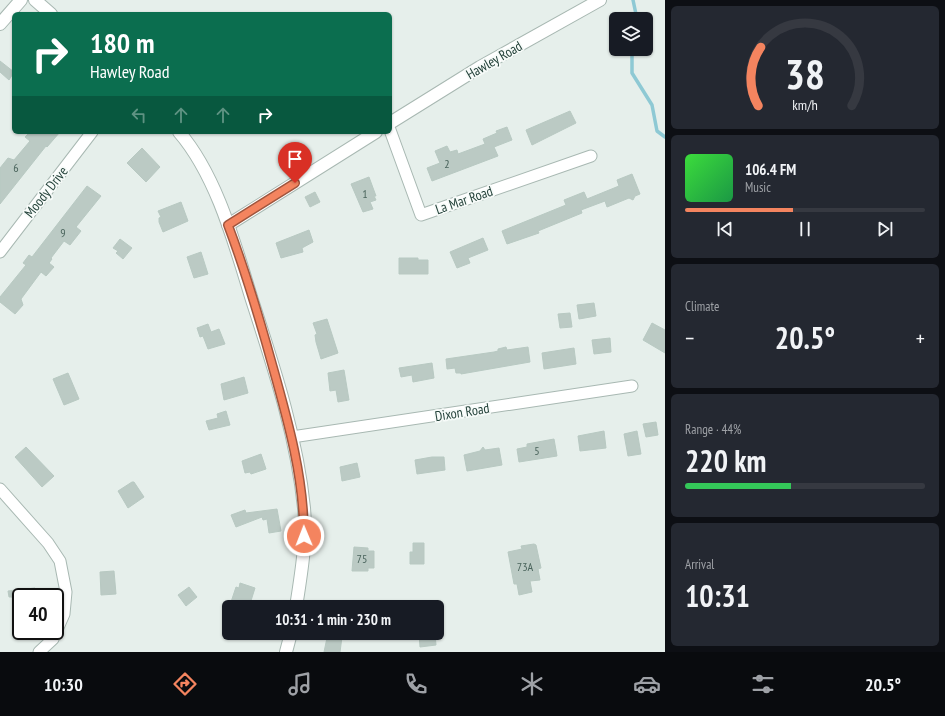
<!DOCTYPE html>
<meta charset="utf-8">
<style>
body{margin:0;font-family:"PT Sans Narrow",sans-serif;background:#242831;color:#f1f3f6;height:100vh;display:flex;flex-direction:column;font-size:15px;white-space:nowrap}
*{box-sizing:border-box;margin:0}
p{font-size:13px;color:#9ea1a6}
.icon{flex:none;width:22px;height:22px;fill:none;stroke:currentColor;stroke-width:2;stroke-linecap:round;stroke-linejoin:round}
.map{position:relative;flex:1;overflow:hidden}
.side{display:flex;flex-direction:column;gap:6px;padding:6px;background:#0d0f14;width:280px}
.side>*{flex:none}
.guide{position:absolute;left:12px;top:12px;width:380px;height:122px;border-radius:6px;box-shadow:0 1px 3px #0004;background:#0b6e4f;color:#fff;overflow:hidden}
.controls{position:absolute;left:609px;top:12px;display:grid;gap:8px}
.controls a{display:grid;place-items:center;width:44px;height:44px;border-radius:6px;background:#171b24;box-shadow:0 1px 3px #0004;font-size:20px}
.speed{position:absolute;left:12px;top:588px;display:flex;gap:8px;font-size:20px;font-weight:700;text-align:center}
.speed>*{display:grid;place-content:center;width:52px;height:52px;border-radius:50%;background:#171b24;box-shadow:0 1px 3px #0004;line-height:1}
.speed .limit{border:2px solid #111;border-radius:6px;background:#fff;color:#111}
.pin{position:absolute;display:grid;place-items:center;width:34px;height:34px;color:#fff;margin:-41px -17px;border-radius:50% 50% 50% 0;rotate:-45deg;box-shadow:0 0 4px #0007}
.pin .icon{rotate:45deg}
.me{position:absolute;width:44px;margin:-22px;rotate:359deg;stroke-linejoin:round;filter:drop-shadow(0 0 3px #0008)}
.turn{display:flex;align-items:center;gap:14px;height:84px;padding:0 12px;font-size:18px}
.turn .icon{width:52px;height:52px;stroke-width:2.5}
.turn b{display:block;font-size:28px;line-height:34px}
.lanes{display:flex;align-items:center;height:38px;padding:0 12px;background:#0003;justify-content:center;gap:20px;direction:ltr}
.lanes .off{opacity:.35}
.big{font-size:30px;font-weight:800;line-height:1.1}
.side .tile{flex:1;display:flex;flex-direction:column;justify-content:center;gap:6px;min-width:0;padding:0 14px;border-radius:6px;background:#242831}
.side .dial{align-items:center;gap:0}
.dial svg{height:104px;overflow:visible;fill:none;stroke:#363941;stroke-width:7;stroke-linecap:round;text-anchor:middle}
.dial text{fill:#f1f3f6;stroke:none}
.song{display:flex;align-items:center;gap:12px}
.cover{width:48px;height:48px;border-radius:6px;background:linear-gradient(135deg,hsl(120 70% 55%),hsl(140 70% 35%))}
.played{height:4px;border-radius:2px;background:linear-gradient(90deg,#f4845f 45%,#363941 45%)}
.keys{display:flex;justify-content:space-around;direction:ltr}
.heat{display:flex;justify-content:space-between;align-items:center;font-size:22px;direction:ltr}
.charge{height:6px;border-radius:3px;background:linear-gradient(90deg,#34c759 44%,#363941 0)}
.trip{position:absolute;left:222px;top:600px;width:222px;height:40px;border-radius:6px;background:#171b24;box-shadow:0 1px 3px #0004;font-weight:800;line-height:40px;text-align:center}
.menu{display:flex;height:64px;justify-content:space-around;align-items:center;background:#090b0e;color:#9ea1a6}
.menu .icon{width:28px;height:28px}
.menu .on{color:#f4845f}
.menu b{font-size:18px;color:#f1f3f6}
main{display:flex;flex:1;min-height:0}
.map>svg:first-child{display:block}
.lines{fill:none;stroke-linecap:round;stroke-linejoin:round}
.stream{stroke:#8ec9d4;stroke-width:3.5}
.building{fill:#bbcac4;stroke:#b8c9c2}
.minor-casing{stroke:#a8b8b2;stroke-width:13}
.tertiary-casing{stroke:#a8b8b2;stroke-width:14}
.minor{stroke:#fff;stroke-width:11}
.tertiary{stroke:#fff;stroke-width:12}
.route-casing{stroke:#9f563e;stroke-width:10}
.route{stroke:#f4845f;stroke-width:7}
.labels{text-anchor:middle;stroke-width:3.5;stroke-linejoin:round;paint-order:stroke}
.number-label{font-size:12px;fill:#4a645c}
.street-label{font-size:14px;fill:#24423a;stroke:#f7fbf9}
</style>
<main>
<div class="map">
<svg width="665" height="652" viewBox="0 0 665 652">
<rect width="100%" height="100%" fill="#e6efeb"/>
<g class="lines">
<g class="stream">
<path d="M633,0L637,19"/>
<path d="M632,49V73L652,105L657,131L665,137"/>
</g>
</g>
<g class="building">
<path d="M0,61L14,72L9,80L0,72Z"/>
<path d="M570,111L576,123L532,145L526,130Z"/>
<path d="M507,127L512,140L494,147L498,156L432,181L427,168L440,163L435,151L447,146L450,152L457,150L458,154L485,144L483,139L497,133L496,131Z"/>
<path d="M30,132H60L47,147L46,146L0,204V168L8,158L14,160L30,141L25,137Z"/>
<path d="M142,148L160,167L146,182L127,163Z"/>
<path d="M632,174L640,194L635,196L633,200L629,198L607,207L605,201L581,210L582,213L538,231L539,233L507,244L502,231L566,205L564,200L584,192L587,199L619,186L617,180Z"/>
<path d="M369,177L376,196H374L376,200L370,202L373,209L363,212L351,184Z"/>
<path d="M87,186L101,196L76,227L81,231L70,245L64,241L51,258L52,259L49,263L54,267L46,276L41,272L21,299L23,305L15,314L0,302V297L26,265L23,263L29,255L32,257Z"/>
<path d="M315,192L320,202L310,207L305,197Z"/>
<path d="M181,202L188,221L163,232L159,222V218L161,217L158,211Z"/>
<path d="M309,230L313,242L302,248L303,252L281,258L276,243Z"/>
<path d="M483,238L488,250L468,258L470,263L457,268L450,252Z"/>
<path d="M120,239L132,248L123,259L116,253L118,251L113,248Z"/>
<path d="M201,252L208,274L194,278L187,257Z"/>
<path d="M399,258H418V260H428V274H399Z"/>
<path d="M594,303L596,316L579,319L577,305Z"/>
<path d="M570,313L572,327L560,328L558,314Z"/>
<path d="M327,319L338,353L321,359L316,342L315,335L317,334L313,323Z"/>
<path d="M652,323L665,330V353L643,340Z"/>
<path d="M208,324L211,332L219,329L225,344L208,349L203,336L200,337L197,328Z"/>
<path d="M610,338L611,352L594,354L592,340Z"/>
<path d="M506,347L507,350L528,347L530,362L461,374V373H456L455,368L447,369L446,359L494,352L498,351V349Z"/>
<path d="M574,348L576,364L544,369L542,353Z"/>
<path d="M432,363L434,378L413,382L412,375L401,377L399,368Z"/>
<path d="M344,370L349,400L338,402L336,390L330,391L328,373Z"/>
<path d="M68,373L79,399L64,405L53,379Z"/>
<path d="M244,377L248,393L224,400L221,384Z"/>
<path d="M226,411L230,425L209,430L206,421L218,418L217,414Z"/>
<path d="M656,422L658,435L646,437L643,424Z"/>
<path d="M604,431L606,448L580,451L578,436Z"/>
<path d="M637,431L641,454L628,456L624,434Z"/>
<path d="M554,439L557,456L519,462L517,449L527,447V444Z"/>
<path d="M26,447L54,476L42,487L15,457Z"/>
<path d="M483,447L485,450L499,448L502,465L467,471L464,455L480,451Z"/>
<path d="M261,454L266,469L251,474L250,472L245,473L242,461Z"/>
<path d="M432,457H444L445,470L417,474L415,460Z"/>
<path d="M357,463L360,477L342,481L340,467Z"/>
<path d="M132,482H134L144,497L128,508L118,491Z"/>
<path d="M277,509L281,531L269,533L267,519L263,520L262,517L236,527L231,515L245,510L246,513Z"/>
<path d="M413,543H424V564H410V552H413Z"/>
<path d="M534,544L536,545L541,568L538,569L540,580L530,581L532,592L519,595L517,584H514L508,552L522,549L521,546Z"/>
<path d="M354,547L368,548V551H374V568H368V571H352Z"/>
<path d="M114,571L116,594L101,595L100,572Z"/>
<path d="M240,583L255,588L249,607H233L234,603L231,602L236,587L239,588Z"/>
<path d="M189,587L197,597L186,606L178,595Z"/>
<path d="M35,588L36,597H21V599H13L12,597H9L8,591Z"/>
<path d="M328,633H337V636L342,637L340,652H324Z"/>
<path d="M419,633H435L436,645L420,647Z"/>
</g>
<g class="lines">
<defs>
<g id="minor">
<path d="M390,130L421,215L591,156"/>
<path d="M0,252L92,132"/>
<path d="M292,437L632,386"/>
<path d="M0,489L48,543L60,561L66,592L64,614L53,639L39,652"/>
</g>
<g id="tertiary">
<path d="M35,0L51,14"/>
<path d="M0,24L21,0"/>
<path d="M390,123L480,67L600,0"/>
<path d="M179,132C217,176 235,245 252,300C274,368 297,437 304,508C307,540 301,575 296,607"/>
<path d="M228,225L376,132"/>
<path d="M286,652L291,633"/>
</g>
</defs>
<use href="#minor" class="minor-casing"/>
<use href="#tertiary" class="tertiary-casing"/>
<use href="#minor" class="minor"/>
<use href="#tertiary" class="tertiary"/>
</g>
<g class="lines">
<defs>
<path id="route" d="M295,183L228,225C245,270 259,317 272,364C288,421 304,477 304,536"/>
</defs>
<use href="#route" class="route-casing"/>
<use href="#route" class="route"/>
</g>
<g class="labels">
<g class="number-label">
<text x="447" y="168">2</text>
<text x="16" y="172">6</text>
<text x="365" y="198">1</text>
<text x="63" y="237">9</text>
<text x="537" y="455">5</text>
<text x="362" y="563">75</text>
<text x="525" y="571">73A</text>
</g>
<g class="street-label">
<text transform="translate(494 60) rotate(-30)" y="5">Hawley Road</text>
<text transform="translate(46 192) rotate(-52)" y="5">Moody Drive</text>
<text transform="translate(464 200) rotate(-19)" y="5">La Mar Road</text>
<text transform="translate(462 412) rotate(-9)" y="5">Dixon Road</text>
</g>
</g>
</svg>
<div class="controls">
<a><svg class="icon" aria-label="layers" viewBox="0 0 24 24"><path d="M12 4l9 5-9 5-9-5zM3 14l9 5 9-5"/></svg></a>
</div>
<div class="speed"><div class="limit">40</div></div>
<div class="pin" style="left:295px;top:183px;background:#d93025"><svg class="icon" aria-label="arrive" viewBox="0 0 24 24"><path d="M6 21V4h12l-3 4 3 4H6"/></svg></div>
<svg class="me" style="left:304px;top:536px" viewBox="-20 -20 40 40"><circle r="17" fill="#f4845f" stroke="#fff" stroke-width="3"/><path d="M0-11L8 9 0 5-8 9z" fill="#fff"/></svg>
<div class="trip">10:31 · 1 min · 230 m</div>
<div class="guide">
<div class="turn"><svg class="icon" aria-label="right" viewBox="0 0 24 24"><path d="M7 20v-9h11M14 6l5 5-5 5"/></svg><div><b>180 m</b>Hawley Road</div></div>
<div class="lanes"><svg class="icon off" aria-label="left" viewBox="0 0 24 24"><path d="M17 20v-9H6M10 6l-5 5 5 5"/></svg><svg class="icon off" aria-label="ahead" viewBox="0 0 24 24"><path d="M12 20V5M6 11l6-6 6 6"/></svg><svg class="icon off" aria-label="ahead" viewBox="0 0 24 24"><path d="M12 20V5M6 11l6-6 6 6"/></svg><svg class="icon" aria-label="right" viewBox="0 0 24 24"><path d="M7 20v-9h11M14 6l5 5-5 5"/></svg></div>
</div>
</div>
<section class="side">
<div class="tile dial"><svg viewBox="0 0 100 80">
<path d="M14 69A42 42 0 1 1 86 69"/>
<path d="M14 69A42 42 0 0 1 16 24" stroke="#f4845f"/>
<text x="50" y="56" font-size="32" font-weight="700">38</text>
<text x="50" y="72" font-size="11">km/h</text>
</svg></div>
<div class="tile">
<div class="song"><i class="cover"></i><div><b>106.4 FM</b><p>Music</p></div></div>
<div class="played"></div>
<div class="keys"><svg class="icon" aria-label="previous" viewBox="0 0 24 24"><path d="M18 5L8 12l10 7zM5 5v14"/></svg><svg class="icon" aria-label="pause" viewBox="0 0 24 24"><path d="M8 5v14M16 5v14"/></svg><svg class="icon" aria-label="next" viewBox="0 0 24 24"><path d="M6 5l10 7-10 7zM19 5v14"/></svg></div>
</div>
<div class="tile"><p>Climate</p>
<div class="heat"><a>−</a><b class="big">20.5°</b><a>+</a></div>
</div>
<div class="tile"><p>Range · 44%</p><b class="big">220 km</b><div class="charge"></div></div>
<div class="tile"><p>Arrival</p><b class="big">10:31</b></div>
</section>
</main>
<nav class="menu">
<b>10:30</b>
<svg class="icon on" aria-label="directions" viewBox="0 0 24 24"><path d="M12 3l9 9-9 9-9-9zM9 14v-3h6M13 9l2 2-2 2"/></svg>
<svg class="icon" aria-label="music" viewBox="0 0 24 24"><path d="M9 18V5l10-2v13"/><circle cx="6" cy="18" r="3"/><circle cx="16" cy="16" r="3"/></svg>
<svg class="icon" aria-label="phone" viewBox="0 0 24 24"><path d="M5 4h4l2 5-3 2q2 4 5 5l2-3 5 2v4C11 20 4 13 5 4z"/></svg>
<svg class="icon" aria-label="climate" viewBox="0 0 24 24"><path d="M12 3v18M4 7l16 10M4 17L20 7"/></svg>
<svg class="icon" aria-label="car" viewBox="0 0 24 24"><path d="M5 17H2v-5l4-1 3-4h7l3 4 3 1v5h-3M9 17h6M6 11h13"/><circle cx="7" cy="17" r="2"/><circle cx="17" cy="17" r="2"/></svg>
<svg class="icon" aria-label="filters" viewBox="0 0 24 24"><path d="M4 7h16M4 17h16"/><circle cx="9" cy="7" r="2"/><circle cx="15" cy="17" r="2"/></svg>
<b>20.5°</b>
</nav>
